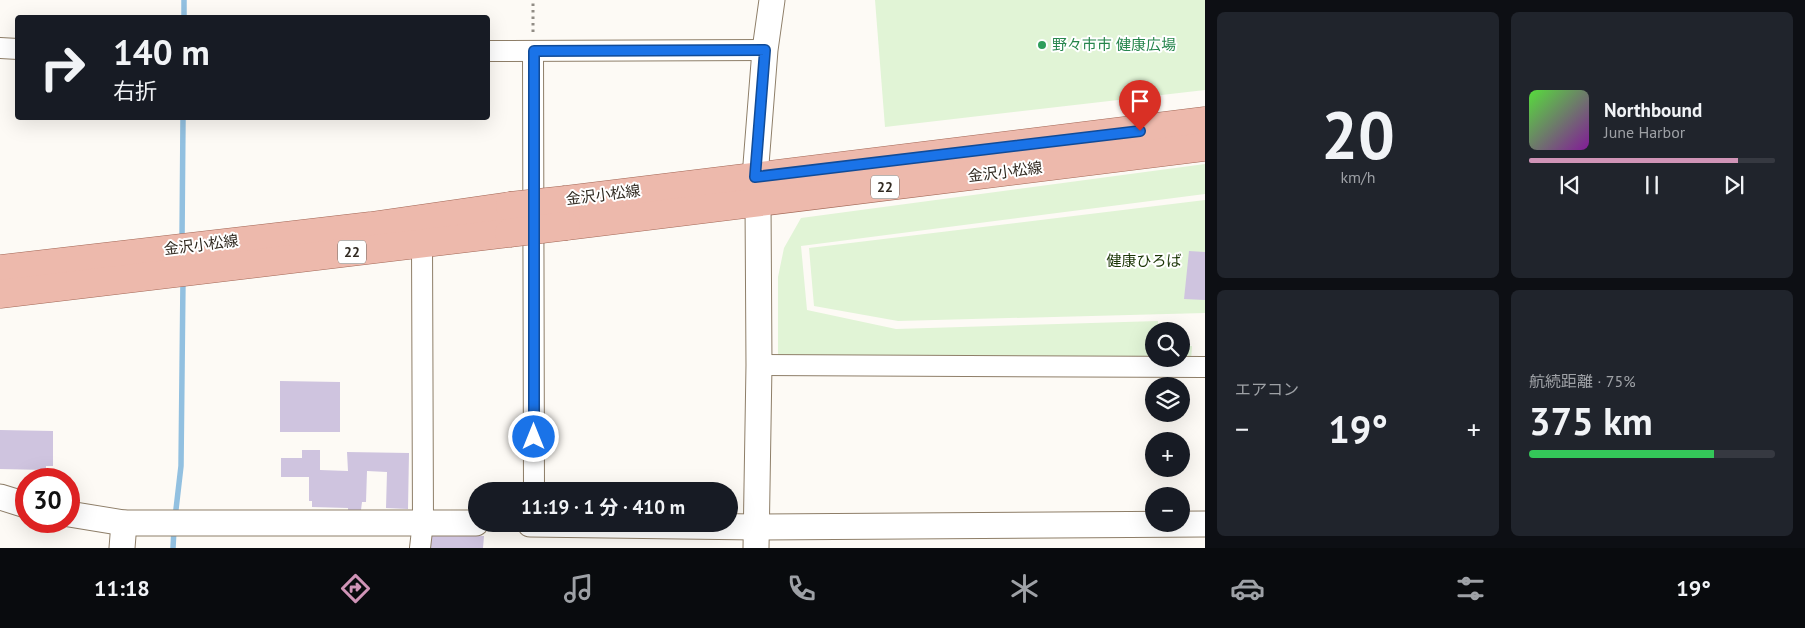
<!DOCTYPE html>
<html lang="ja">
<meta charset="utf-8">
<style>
body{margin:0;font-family:"PT Sans","Noto Sans JP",sans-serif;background:#20242c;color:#f1f3f6;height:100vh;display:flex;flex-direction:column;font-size:19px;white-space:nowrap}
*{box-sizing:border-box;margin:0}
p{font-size:16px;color:#9ea1a6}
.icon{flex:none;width:28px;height:28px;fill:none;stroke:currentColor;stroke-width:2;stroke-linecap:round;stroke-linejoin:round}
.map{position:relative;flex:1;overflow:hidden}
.details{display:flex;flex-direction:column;gap:12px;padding:12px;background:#0d0f14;width:600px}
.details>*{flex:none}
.guide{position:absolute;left:15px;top:15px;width:475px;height:105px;border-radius:5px;box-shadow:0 5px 20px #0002;background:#171b24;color:#f1f3f6;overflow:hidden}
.buttons{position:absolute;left:1145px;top:322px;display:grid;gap:10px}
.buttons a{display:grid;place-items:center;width:45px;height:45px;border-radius:50%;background:#171b24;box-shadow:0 5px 20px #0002;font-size:25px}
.speed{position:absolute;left:15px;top:468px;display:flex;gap:10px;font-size:25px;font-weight:700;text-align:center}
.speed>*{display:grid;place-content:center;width:65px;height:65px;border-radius:50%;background:#171b24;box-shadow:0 5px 20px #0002;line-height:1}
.speed .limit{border:8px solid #d22;background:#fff;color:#111}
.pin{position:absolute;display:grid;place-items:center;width:42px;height:42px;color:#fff;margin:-51px -21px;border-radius:50% 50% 50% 0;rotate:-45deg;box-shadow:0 0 5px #0007}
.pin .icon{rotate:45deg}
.me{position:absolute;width:55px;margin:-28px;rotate:0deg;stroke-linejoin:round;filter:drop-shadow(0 0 4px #0008)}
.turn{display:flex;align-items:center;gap:18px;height:105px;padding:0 15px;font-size:22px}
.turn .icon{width:65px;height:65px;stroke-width:2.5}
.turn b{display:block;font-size:35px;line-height:42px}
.big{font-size:38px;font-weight:700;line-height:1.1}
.details .widget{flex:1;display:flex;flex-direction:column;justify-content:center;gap:8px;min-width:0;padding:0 18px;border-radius:8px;background:#20242c}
.details .dial{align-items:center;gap:0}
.dial b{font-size:65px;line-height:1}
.song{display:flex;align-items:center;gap:15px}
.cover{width:60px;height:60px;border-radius:8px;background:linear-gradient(135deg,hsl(110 70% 55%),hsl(290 70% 35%))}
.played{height:5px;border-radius:2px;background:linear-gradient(90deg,#d094b7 85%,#363941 85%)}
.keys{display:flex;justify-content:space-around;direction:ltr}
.heat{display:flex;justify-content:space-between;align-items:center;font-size:28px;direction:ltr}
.charge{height:8px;border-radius:4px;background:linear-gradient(90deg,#34c759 75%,#363941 0)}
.details .tiles{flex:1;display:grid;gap:12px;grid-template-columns:repeat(2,1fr)}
.trip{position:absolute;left:468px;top:482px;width:270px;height:50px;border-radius:25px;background:#171b24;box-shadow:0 5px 20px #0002;font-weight:700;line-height:50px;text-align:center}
.tabs{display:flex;height:80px;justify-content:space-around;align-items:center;background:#090b0e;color:#9ea1a6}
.tabs .icon{width:35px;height:35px}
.tabs .selected{color:#d094b7}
.tabs b{font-size:22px;color:#f1f3f6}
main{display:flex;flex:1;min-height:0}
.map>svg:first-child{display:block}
.green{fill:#e1f4d6}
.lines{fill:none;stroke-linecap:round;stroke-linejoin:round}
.stream{stroke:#92c0e0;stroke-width:5.5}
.building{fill:#cfc4df}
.minor-casing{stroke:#8e7e68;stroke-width:22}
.tertiary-casing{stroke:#8e7e68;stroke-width:27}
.primary-casing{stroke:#a36857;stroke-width:29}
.path{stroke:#918c85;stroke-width:3;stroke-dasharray:2.5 4;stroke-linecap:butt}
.minor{stroke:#fff;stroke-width:20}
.tertiary{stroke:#fff;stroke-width:25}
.primary{stroke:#edb9ac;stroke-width:28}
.primary-bridge-casing{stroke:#a36857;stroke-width:29;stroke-linecap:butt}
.primary-bridge{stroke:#edb9ac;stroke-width:28}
.route-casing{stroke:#114b97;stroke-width:12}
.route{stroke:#1a73e8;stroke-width:9}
.leisure-dot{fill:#2e9e5b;stroke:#fff;stroke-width:2}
.labels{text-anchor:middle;stroke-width:4;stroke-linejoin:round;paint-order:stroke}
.shield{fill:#fff;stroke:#6e6963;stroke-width:1}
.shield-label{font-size:14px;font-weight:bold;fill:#302920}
.leisure-label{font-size:15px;fill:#27864d;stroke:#fff;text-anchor:start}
.street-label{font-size:15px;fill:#302920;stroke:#fff}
.park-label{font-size:15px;fill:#1c3607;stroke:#fff}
</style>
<main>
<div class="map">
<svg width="1205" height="548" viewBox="0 0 1205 548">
<rect width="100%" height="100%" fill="#fdfaf5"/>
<g class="green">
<path d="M875,0H1205V90L885,127Z"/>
<path d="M1205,164V194L801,246L807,310L896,329L1158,321V331H1154V359H1181V346H1192L1191,361L778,356V277L784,248L801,218Z"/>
<path d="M1205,200V313L898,321L814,306L809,248Z"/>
</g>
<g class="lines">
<g class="stream">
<path d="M184,18V0"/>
<path d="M182,240L183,118"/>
<path d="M175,518L181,466L183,280"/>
<path d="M173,548L174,529"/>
</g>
</g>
<g class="building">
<path d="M1189,251L1205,252V300L1184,299Z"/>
<path d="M280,381L340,382V432H280Z"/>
<path d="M0,430L53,431V466H46V470L0,469Z"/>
<path d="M302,450H320V470L348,471L347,452L409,453L408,509L386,508L387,472L367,471L366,502H362L361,510H348V508L312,507V501H309V477H281V458H302Z"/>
<path d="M423,533L484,536L483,548H422Z"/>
</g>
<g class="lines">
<defs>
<g id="minor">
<path d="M0,48L18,49"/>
<path d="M488,51L765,50"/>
<path d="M533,51L534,491"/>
<path d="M759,365L1205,367"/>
<path d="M420,548L423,522L422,243"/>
</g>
<g id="tertiary">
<path d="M0,497L26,505"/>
<path d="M69,514L124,523H476"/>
<path d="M530,524L756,527L1205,524"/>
<path d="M122,548L124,523"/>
<path d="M756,548L759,365L758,202L755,177L765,50L772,0"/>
</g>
<g id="primary">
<path d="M566,200L1205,121"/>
<path d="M566,226L1205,147"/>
<path d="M0,269L371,226L510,206"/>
<path d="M0,294L509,233"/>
</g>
</defs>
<use href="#minor" class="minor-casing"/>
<use href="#tertiary" class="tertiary-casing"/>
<use href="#primary" class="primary-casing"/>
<path class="path" d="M533,32V0"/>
<use href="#minor" class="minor"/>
<use href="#tertiary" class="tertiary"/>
<use href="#primary" class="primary"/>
<defs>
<g id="primary-bridge">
<path d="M510,206L566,200"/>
<path d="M509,233L566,226"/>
</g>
</defs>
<use href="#primary-bridge" class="primary-bridge-casing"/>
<use href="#primary-bridge" class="primary-bridge"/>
</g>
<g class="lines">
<defs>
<path id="route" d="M534,437V51L765,50L755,177L1140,131"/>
</defs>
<use href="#route" class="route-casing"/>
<use href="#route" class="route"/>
</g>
<circle class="leisure-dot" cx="1042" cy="45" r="5"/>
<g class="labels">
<g class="shield">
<rect x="871" y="175.5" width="28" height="23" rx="4"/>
<rect x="338" y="240.5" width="28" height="23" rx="4"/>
</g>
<g class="shield-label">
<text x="885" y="192">22</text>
<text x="352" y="257">22</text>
</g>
<g class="leisure-label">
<text x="1052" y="50">野々市市 健康広場</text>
</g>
<g class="street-label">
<text transform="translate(1005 172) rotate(-7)" y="5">金沢小松線</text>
<text transform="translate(603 195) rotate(-7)" y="5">金沢小松線</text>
<text transform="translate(201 245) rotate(-7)" y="5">金沢小松線</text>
</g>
<g class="park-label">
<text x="1144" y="266">健康ひろば</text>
</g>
</g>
</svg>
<div class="buttons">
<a><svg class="icon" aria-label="search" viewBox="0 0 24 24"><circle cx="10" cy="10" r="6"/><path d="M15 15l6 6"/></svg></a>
<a><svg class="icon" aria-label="layers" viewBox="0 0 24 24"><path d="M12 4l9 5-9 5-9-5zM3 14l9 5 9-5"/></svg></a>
<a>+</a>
<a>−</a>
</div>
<div class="speed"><div class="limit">30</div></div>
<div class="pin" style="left:1140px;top:131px;background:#d93025"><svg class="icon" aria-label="arrive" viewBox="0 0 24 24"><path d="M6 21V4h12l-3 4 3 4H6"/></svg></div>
<svg class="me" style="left:534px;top:437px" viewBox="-20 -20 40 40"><circle r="17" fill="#1a73e8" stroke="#fff" stroke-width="3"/><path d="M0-11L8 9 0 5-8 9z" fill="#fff"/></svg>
<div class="trip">11:19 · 1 分 · 410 m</div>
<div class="guide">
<div class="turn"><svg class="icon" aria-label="right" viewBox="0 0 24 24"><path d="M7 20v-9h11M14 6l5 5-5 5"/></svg><div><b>140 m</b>右折</div></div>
</div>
</div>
<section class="details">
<div class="tiles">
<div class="widget dial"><b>20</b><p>km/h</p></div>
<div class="widget">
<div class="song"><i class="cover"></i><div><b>Northbound</b><p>June Harbor</p></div></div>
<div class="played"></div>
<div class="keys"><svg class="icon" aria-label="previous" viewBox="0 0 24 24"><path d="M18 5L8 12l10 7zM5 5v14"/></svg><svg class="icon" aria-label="pause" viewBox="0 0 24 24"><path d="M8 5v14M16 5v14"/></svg><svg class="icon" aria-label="next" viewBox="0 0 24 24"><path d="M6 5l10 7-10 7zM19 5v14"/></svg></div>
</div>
<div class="widget"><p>エアコン</p>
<div class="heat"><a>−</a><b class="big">19°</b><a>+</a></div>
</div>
<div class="widget"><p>航続距離 · 75%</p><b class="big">375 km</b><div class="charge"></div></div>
</div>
</section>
</main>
<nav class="tabs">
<b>11:18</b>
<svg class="icon selected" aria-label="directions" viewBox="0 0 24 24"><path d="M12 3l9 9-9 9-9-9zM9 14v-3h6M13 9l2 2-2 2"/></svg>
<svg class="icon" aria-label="music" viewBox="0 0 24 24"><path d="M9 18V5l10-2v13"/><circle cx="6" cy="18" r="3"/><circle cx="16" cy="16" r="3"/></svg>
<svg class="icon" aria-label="phone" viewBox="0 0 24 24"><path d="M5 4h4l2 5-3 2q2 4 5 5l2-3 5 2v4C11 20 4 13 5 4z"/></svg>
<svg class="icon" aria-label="climate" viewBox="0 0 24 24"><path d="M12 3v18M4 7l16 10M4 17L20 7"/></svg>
<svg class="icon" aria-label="car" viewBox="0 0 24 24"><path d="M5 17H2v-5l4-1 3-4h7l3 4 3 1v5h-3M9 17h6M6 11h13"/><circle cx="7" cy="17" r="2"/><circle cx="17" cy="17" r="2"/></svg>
<svg class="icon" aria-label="filters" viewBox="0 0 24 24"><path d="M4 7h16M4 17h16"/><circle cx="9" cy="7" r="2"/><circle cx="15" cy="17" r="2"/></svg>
<b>19°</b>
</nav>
